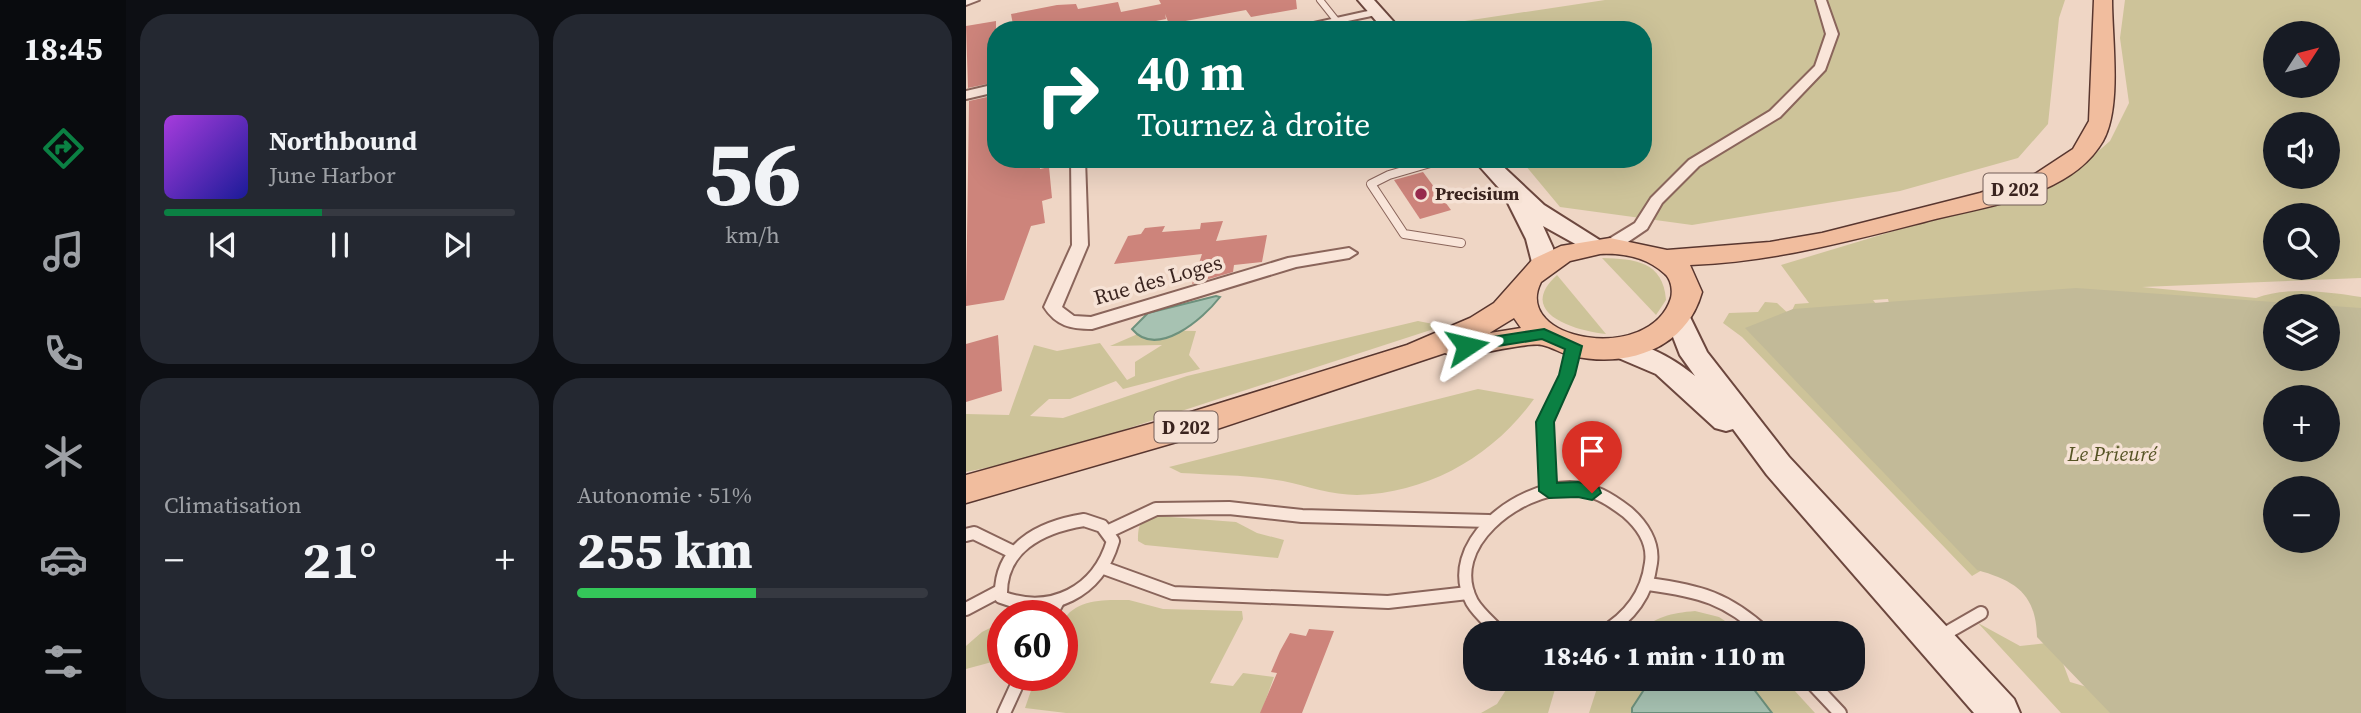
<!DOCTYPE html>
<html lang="fr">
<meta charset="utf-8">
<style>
body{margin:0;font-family:"Source Serif 4",serif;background:#242831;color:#f1f3f6;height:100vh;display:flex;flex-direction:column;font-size:26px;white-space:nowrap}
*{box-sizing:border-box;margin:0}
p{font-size:23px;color:#9ea1a6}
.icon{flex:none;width:38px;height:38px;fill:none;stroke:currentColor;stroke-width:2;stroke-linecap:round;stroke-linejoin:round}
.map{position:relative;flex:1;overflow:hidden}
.sheet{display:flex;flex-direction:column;gap:14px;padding:14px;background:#0d0f14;width:840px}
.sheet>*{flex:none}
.guide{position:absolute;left:21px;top:21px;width:665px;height:147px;border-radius:28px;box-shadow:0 7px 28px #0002;background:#00695c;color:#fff;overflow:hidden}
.needle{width:46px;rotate:54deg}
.fabs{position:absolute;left:1297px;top:21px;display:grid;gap:14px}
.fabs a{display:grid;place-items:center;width:77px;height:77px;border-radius:50%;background:#171b24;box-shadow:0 7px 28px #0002;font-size:35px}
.speed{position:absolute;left:21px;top:600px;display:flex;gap:14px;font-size:35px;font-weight:700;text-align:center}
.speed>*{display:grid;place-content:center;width:91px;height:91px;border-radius:50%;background:#171b24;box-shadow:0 7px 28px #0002;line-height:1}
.speed .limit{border:10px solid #d22;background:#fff;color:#111}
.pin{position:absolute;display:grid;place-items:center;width:60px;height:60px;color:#fff;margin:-72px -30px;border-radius:50% 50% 50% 0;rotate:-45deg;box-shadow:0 0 7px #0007}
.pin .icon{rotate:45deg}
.me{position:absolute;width:77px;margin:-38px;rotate:80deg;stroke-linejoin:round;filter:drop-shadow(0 0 5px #0008)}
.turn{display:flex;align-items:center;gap:24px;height:147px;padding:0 35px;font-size:32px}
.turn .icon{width:91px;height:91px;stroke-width:2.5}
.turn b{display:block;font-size:49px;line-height:60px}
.big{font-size:52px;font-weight:800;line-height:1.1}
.sheet .widget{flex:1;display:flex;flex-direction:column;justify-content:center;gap:10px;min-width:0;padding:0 24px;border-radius:28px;background:#242831}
.sheet .dial{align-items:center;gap:0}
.dial b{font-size:91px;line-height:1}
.song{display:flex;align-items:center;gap:21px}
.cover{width:84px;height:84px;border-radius:10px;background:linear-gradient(135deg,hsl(280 70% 55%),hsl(240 70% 35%))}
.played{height:7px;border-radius:4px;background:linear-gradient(90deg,#0b8043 45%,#363941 45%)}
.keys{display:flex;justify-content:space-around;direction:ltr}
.heat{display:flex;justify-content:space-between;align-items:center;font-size:38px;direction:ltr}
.charge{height:10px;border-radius:5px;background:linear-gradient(90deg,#34c759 51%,#363941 0)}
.sheet .tiles{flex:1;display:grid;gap:14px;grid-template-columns:repeat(2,1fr)}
.trip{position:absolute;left:497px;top:621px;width:402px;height:70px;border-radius:28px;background:#171b24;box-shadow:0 7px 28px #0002;font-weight:800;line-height:70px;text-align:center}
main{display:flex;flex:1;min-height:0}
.tab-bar{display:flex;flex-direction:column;width:126px;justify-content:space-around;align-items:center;background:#090b0e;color:#9ea1a6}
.tab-bar .icon{width:49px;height:49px}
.tab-bar .on{color:#0b8043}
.tab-bar b{font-size:32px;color:#f1f3f6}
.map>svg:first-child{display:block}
.green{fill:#cdc399;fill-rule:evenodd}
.cemetery{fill:#c2ba98;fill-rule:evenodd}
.water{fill:#a7c2b2;stroke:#6d917d;stroke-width:2}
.building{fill:#cd847b}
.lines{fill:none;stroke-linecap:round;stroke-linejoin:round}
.lane-far3-casing{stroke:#8a655b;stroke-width:8}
.lane-far2-casing{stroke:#8a655b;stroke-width:10}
.lane-far1-casing{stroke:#8a655b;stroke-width:13}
.lane-casing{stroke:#8a655b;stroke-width:16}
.street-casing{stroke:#8a655b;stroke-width:4}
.secondary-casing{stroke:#6c473e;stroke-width:4}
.primary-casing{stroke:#58362f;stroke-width:3}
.lane-far3{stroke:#f9e5d9;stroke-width:6}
.lane-far2{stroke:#f9e5d9;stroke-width:8}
.lane-far1{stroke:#f9e5d9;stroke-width:10}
.lane{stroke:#f9e5d9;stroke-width:12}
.street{fill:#f9e5d9;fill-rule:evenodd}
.secondary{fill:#f9e5d9;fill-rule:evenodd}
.primary{fill:#f1bd9e;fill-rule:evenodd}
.route{fill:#0b8043;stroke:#07532c;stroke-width:2}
.poi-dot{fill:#992b4e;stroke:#f6e2d5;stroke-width:2.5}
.labels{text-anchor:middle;stroke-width:7;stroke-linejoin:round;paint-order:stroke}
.far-poi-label{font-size:18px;font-weight:bold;fill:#3a241f;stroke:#f6e2d5;text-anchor:start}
.shield{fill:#f6e2d5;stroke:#725d56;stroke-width:2}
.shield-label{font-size:19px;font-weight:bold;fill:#3a241f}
.street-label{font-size:21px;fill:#3a241f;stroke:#f6e2d5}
.park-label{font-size:21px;font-style:italic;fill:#565425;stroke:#f6e2d5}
</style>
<main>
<nav class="tab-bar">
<b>18:45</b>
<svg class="icon on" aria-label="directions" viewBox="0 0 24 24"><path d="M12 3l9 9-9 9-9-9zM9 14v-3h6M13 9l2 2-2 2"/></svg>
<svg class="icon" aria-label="music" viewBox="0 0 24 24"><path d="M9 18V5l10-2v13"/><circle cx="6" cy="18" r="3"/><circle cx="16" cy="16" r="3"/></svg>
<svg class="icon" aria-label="phone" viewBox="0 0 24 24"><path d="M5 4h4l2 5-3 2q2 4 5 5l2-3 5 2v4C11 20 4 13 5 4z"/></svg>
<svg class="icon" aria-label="climate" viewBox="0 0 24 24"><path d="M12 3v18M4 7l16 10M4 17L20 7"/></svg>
<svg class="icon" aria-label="car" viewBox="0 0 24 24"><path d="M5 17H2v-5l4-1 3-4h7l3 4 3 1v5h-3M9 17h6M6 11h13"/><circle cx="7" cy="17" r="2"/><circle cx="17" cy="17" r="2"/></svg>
<svg class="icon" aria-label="filters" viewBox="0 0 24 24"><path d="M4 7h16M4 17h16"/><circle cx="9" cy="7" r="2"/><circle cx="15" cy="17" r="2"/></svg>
</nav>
<section class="sheet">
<div class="tiles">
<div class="widget">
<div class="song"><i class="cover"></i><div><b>Northbound</b><p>June Harbor</p></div></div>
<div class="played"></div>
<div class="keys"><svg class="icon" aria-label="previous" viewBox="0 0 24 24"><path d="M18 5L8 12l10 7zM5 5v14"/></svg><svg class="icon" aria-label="pause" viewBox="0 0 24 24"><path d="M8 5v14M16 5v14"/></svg><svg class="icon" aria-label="next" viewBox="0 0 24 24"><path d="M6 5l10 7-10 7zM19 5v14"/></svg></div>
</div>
<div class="widget dial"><b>56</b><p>km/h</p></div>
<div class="widget"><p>Climatisation</p>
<div class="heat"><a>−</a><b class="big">21°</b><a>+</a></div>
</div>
<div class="widget"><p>Autonomie · 51%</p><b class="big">255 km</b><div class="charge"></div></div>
</div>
</section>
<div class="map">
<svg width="1395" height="713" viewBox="0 0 1395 713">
<rect width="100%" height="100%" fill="#efd6c5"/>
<g class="green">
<path d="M639,0H1099L1093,18L1082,124L1052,158L934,191L726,225L594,207L554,159H677V30L446,29Z"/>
<path d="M1159,0H1395V278L1176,287L1290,298C1321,286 1362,292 1395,297V320L1362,306L925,311L922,299L907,300L922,320L1309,397L1006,576L776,337L757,323L763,313L792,312L799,302L811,303L824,315L829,304L843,303L815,265L1100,179L1144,141L1163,103L1154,38ZM1309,33H1362V86H1309ZM1309,124H1362V177H1309ZM1309,215H1362V268H1309Z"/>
<path d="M636,258C669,259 697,261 700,300L690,315Z"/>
<path d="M591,275L640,334C609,331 549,313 591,275Z"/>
<path d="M452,321L477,326L77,456L0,472V414L43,415L68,345L91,351L134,343L161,380L169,376V362L196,345L144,346L181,330L230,331L223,355L234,369L157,389L150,381L104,399H83L64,416L97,418L221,376Z"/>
<path d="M512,389L568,399C527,456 463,493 391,495C366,495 341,486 317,481C283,475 248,475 215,473L203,467Z"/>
<path d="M191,516L270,522L291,533L318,540L312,558L179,545L172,541C172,523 174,521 191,516Z"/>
<path d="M163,600L197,609L276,611L277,619L244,683L267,686L277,673L308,677L295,713H100L59,708L70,676H96V622C110,598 139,600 163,600Z"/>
<path d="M729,611L753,617L777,633H671C689,617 705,613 729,611Z"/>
<path d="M1012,623L1054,646L1089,642L1104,682L1182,705L1190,713H1095Z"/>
<path d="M32,624H37V659L0,669V646L16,632Z"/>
<path d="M547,679H592L582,713H515L531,704Z"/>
<path d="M634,679H818L849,713H623Z"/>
</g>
<path class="cemetery" d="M1110,288L1395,308V713H1144L1071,637C1070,594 1050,581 1011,570L779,328L827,309ZM1309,306H1362V359H1309ZM1309,397H1362V450H1309ZM1309,488H1362V541H1309Z"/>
<g class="water">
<path d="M250,296L254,297C237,319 191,359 166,329L182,313Z"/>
<path d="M685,679H780L806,713H666V708Z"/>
</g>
<g class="building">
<path d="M193,0H330L331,9L285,17L280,10L203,24L199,14L200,19L145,30H48L45,14L91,5L110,4L112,9L152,2L155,12L195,4Z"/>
<path d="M30,21V82L2,88L0,26Z"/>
<path d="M30,95V159H74V169L83,167L86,198L76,201L79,223L65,226L38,300L0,306L3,101Z"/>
<path d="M457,172L485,210L454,219L428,180Z"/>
<path d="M257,221L250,241L301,235L296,262L268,265L267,272L226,284L236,254L148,264L162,236L175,234L179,228L199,226L196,232L234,229L235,223Z"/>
<path d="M32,335L36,391L0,402V344Z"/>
<path d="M343,629L368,631L336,713H294L311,673L305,672L314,651L324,633L340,636Z"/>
</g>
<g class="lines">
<defs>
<path id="lane-far3" d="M354,0L370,20"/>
<path id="lane-far2" d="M478,159L423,175L405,184L438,234L495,243"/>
<path id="lane-far1" d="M582,467L579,422L601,375L608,346"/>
<g id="lane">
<path d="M581,465L583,491"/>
<path d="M118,520L136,526L147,541C132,592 85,616 35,597C33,548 74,527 118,520Z"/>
<path d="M143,531L190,509L263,508L336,516L523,521"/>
<path d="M0,535L8,533L47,552"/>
<path d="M138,568L207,593L422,602L502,593"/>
<path d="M682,584C734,591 761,598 800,634"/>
<path d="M0,609L34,591"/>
<path d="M84,616L92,601"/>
<path d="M535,634C526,624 513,614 506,602C476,545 552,488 604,488C627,488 644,499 661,512C676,525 688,543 685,563C681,595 663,618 635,634"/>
<path d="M975,636L1015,613"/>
<path d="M842,679L874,713"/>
<path d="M38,713L55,676"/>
</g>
<g id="street">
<path d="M0,0H13L0,5Z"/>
<path d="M850,0H860L872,34L859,70L814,117L733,166L696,203L681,229L650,250H638L636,246L638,242L669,223L685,198L723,160L804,111L849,66L860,34Z"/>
<path d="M411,9L415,10V14L339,30H316Z"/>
<path d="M30,84V92L0,99V91Z"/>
<path d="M105,159H119L122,245L96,307L108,316L125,317L322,258L383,248L391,253L383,258L330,267L126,329C105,329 90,326 78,307L106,245Z"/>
</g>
<g id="secondary">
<path d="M392,0H408L435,30H418Z"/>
<path d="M507,159H529L578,205L643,246L640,251H622L577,226L587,248L589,265L586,270H568L560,239L540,199L541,197Z"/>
<path d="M713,310L722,313L741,352L823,457L1048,699L1054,713H1008L801,475L767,429L760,431L749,428L690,374L643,354L639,348L643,342C668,335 710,360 729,376L714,355L700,319L704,313Z"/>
</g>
<path id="primary" d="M1128,0H1146C1146,40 1156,107 1137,141C1103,199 1016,206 958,222C880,242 805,262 724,265L736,292C720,349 662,368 606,356C596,354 586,347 576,345C562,342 508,355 491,358L479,353L221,439L0,503V475L209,417L441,345L504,318L528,303L567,259L595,246L644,238L701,250L804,242L856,233L1014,193L1069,174L1107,149L1123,121ZM634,254C657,253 681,257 699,274C705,279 707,290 705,298C684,365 545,341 575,282L604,261ZM548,318L555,328L524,333L525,332Z"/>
</defs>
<use href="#lane-far3" class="lane-far3-casing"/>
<use href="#lane-far2" class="lane-far2-casing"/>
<use href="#lane-far1" class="lane-far1-casing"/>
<use href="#lane" class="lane-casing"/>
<use href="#street" class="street-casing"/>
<use href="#secondary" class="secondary-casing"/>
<use href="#primary" class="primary-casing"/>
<use href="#lane-far3" class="lane-far3"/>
<use href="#lane-far2" class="lane-far2"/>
<use href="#lane-far1" class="lane-far1"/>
<use href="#lane" class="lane"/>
<use href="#street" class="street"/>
<use href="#secondary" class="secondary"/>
<use href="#primary" class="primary"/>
</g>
<path class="route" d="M578,329L616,346L609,375L588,422L591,483L612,482L633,488L635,493L626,500L612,497L583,498L573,491L570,422L593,375L599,349L576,339L501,351L494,346L501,341Z"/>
<circle class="poi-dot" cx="455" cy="194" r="7"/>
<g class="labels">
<g class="far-poi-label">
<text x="469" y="200">Precisium</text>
</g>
<g class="shield">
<rect x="1017.5" y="173.5" width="63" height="31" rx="5"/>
<rect x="188.5" y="411.5" width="63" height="31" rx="5"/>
</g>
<g class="shield-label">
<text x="1049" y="196">D 202</text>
<text x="220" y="434">D 202</text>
</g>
<g class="street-label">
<text transform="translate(192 280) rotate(-16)" y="7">Rue des Loges</text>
</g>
<g class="park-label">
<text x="1146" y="461">Le Prieuré</text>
</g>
</g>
</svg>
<div class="fabs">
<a><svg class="needle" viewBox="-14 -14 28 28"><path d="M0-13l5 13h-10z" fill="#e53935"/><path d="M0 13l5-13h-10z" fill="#9ea1a6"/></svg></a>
<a><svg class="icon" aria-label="sound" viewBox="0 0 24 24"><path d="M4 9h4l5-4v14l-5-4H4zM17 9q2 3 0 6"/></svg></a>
<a><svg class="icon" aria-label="search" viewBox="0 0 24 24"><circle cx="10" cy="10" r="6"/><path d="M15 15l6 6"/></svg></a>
<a><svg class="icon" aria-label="layers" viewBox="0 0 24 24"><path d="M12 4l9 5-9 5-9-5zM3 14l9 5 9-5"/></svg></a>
<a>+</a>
<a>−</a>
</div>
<div class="speed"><div class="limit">60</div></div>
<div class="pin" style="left:626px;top:493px;background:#d93025"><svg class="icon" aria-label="arrive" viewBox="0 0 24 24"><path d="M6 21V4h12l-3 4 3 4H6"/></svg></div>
<svg class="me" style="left:501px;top:346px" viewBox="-20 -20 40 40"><path d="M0-17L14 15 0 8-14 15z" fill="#0b8043" stroke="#fff" stroke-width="4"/></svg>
<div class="trip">18:46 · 1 min · 110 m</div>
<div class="guide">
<div class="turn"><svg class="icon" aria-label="right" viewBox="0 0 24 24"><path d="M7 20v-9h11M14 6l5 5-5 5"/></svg><div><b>40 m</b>Tournez à droite</div></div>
</div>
</div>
</main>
